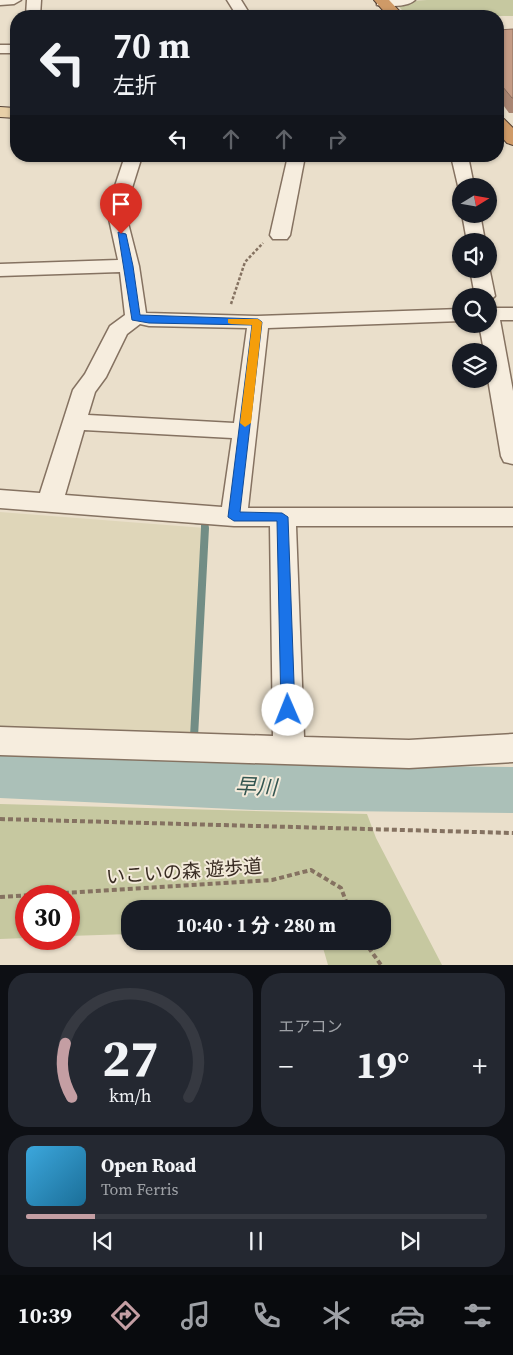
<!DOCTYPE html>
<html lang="ja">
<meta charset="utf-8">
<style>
body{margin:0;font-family:"Source Serif 4","Noto Sans JP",serif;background:#242831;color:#f1f3f6;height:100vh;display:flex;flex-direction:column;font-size:19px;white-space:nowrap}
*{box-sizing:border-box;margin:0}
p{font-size:16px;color:#9ea1a6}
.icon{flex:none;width:28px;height:28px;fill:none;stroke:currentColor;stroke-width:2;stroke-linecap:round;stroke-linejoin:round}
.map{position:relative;height:965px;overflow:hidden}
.panel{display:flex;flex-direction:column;gap:8px;padding:8px;background:#0d0f14;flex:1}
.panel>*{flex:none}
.hud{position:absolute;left:10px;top:10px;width:494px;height:152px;border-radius:20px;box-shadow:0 1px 4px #0004;background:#171b24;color:#f1f3f6;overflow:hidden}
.needle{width:32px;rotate:79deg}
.buttons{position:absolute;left:452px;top:178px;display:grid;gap:10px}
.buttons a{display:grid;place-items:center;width:45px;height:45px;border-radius:50%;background:#171b24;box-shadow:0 1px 4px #0004;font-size:25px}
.speed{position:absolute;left:15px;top:885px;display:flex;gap:10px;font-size:25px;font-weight:700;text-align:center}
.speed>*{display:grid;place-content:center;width:65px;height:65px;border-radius:50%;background:#171b24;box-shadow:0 1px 4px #0004;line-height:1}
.speed .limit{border:8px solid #d22;background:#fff;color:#111}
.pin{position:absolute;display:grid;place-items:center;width:42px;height:42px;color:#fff;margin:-51px -21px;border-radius:50% 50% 50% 0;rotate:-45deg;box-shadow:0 0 5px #0007}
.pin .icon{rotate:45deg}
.me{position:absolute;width:55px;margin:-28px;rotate:359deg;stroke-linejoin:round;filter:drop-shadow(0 0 4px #0008)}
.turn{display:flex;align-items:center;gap:18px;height:105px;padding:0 20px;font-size:22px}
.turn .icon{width:65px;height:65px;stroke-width:2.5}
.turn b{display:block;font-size:35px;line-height:42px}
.lanes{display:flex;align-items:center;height:48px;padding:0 20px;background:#0003;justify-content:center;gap:25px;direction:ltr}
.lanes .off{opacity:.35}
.big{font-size:38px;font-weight:700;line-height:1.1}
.panel .card{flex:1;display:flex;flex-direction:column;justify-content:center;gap:8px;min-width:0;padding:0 18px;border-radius:20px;background:#242831}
.panel .dial{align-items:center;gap:0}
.dial svg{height:130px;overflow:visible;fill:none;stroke:#363941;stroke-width:7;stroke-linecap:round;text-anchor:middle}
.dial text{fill:#f1f3f6;stroke:none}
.song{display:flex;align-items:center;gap:15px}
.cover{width:60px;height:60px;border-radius:8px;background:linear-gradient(135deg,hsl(200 70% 55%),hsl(200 70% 35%))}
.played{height:5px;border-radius:2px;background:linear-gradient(90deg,#c49ea3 15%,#363941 15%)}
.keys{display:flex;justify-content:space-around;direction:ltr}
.heat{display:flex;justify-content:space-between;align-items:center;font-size:28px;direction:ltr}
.panel .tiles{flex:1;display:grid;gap:8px;grid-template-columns:1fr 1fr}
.card:last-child{grid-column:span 2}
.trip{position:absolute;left:121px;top:900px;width:270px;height:50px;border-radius:20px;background:#171b24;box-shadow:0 1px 4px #0004;font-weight:700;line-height:50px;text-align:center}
.dock{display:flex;height:80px;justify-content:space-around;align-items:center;background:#090b0e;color:#9ea1a6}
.dock .icon{width:35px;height:35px}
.dock .selected{color:#c49ea3}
.dock b{font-size:22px;color:#f1f3f6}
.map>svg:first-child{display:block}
.farmland{fill:#dfd6b9}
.green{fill:#c6c8a0}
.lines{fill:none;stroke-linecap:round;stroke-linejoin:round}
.stream{fill:#728d85;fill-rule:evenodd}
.river{fill:#abc0b8;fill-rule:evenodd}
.minor-casing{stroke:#857261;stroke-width:3}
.major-casing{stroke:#544134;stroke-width:2}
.highway-casing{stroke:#544134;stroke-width:2}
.path-far1{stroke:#857261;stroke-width:2.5;stroke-dasharray:3 2;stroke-linecap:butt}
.path{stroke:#857261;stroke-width:4;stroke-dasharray:5 3;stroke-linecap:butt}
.minor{fill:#f6edde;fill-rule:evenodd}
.major{fill:#e8d0a8;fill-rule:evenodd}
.highway{fill:#cf9a67;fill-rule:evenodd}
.wall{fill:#a98572}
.building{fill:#c49b85;stroke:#896c5d}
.route{fill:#1a73e8;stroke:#114b97}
.slow{fill:#f59e0b}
.labels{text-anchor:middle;stroke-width:4;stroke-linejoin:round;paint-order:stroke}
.near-street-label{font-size:19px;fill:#382b22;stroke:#f3eada}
.near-water-label{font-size:21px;font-style:italic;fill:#345651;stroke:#f3eada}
</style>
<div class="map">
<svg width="513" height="965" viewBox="0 0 513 965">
<rect width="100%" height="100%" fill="#eadfcb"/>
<path class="farmland" d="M0,512L205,528L194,737L0,727Z"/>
<g class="green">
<path d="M427,0H513V16H408L394,2Z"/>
<path d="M0,804L367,814L376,838L442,965H328L321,941H382V909H130V934L69,936V896H26V938L0,939Z"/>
</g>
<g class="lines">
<g class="stream">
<path d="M197,519L208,521L209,528L198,737L197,740L194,741L191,740L190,737L201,528V525L194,524L193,522L194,520Z"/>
<path d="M252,769L255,770C257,775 260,785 257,790L254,791L251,790C249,785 247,775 249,770Z"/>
</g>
<path class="river" d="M0,752L254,764L513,767V813L254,810L0,798Z"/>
<defs>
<g id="minor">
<path d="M0,0H21L14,4L0,5Z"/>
<path d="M27,0H41L40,16H26Z"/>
<path d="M227,0H241L251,16H237Z"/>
<path d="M377,0H415C408,7 387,7 377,5Z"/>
<rect x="0" y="45" width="16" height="8"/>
<path d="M125,156H142L127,204V219L139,266L146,313L258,316L461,309V321L268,328L248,508H513V526H296L304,737L409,740L513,734V762L409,768L0,755V727L273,736L270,526H234L0,508V490L40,493L73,390L85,374L110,326L125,315L120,272L0,276V264L118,260L109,219V204ZM140,324L149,326L247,328L234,423L88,415L95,392L106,377L127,334ZM84,430L232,438L222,507L65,495Z"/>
<path d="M288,156H305L290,235L287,239H273L270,235Z"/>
<path d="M451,156H468L474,186H461V190H459Z"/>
<path d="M462,214H480L485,241H467Z"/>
<path d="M489,267L495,296L489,301V296H475L470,269Z"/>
<path d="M489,308H513V320H500L513,391V464L504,462L501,456L488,379L489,351H484L479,324H489Z"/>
</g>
<path id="major" d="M0,107L16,108V118L0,117Z"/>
<g id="highway">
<path d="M374,0H389L404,16H388Z"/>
<path d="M498,118L504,119L513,128V145L507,143L498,133Z"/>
</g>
</defs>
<use href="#minor" class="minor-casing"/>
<use href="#major" class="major-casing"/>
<use href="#highway" class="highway-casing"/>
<path class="path-far1" d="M231,304L245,262L263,243"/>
<g class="path">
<path d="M0,819L513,833"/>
<path d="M0,897L272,880L311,870L341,888L349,909"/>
<path d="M364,941L381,965"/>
</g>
<use href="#minor" class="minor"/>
<use href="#major" class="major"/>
<use href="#highway" class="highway"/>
</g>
<path class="wall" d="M513,29V113H509L498,98V30Z"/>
<path class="building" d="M513,29V98H512L498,81V30Z"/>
<path class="route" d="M118,232L126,234L133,266L140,315L258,319L262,322L240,512L282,513L288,517L295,710L293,714H283L281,710L277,521H234L228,517L252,325L149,323L132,320Z"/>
<path class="slow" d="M228,319H258L262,322L251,423L245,427L240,423L252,325L231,324L228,323Z"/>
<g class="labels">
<g class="near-street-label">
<text transform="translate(184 871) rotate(-4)" y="7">いこいの森 遊歩道</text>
</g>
<g class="near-water-label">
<text transform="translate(256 787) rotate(2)" y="7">早川</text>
</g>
</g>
</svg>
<div class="buttons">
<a><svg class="needle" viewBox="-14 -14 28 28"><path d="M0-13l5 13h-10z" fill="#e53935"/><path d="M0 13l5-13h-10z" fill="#9ea1a6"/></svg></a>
<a><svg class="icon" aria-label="sound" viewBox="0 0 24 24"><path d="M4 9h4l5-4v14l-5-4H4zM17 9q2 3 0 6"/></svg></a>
<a><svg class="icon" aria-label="search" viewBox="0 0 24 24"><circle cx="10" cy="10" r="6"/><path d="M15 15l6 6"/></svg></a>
<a><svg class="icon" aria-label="layers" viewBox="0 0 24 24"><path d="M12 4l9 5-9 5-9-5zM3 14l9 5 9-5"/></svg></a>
</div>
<div class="speed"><div class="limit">30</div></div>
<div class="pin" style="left:121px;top:234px;background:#d93025"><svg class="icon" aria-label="arrive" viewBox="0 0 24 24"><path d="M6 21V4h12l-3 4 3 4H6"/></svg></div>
<svg class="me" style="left:288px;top:710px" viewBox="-20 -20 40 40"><circle r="19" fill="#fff"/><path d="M0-13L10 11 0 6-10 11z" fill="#1a73e8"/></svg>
<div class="trip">10:40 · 1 分 · 280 m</div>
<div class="hud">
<div class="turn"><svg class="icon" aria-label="left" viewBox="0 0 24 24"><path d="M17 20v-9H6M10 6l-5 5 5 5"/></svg><div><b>70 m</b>左折</div></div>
<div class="lanes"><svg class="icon" aria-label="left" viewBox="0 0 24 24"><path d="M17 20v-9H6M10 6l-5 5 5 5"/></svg><svg class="icon off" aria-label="ahead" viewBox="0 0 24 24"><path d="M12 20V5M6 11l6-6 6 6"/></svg><svg class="icon off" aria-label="ahead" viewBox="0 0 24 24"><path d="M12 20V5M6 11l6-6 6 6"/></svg><svg class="icon off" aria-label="right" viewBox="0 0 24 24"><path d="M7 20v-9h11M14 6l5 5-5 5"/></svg></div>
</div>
</div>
<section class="panel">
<div class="tiles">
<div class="card dial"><svg viewBox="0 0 100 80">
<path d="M14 69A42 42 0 1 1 86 69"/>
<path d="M14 69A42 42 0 0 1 10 36" stroke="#c49ea3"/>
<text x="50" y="56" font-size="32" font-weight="700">27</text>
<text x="50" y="72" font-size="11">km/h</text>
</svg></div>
<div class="card"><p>エアコン</p>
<div class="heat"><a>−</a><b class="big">19°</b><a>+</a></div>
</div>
<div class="card">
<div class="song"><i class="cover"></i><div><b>Open Road</b><p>Tom Ferris</p></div></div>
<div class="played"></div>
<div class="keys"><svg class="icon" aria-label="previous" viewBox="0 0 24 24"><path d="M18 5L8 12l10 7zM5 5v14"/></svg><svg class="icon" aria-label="pause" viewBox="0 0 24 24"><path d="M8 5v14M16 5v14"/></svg><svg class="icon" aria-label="next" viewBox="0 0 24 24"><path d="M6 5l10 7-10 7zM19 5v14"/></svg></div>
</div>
</div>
</section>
<nav class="dock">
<b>10:39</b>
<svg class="icon selected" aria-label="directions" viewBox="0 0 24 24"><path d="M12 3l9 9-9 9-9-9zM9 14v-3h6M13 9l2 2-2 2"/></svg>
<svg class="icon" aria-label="music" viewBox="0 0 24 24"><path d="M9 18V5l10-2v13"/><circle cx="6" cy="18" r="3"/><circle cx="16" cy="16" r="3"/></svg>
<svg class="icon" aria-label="phone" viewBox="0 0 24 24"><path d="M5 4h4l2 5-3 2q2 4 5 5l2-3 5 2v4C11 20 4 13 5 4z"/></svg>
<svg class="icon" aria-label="climate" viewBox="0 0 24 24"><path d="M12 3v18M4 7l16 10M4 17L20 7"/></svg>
<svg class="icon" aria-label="car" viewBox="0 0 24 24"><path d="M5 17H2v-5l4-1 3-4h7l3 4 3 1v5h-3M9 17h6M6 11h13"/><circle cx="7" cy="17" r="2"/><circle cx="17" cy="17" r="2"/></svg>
<svg class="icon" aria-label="filters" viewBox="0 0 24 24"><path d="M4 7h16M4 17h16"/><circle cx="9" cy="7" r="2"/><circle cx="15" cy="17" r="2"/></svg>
</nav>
